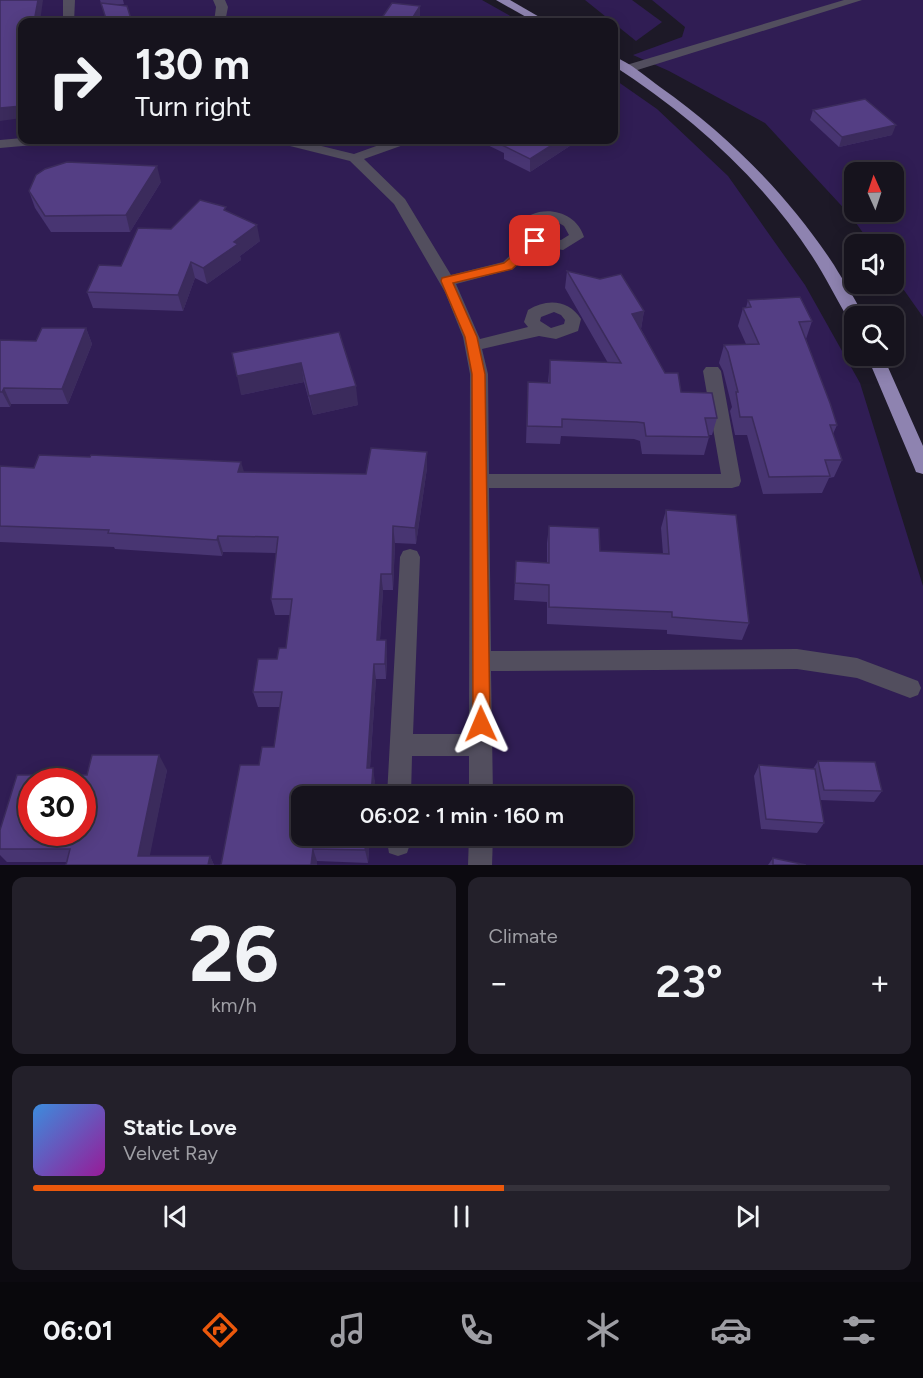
<!DOCTYPE html>
<meta charset="utf-8">
<style>
body{margin:0;font-family:Figtree,sans-serif;background:#23202a;color:#f1f3f6;height:100vh;display:flex;flex-direction:column;font-size:22px;white-space:nowrap}
*{box-sizing:border-box;margin:0}
p{font-size:20px;color:#9e9ea4}
.icon{flex:none;width:33px;height:33px;fill:none;stroke:currentColor;stroke-width:2;stroke-linecap:round;stroke-linejoin:round}
.map{position:relative;height:865px;overflow:hidden}
.details{display:flex;flex-direction:column;gap:12px;padding:12px;background:#0c0a10;flex:1}
.details>*{flex:none}
.banner{position:absolute;left:18px;top:18px;width:600px;height:126px;border-radius:12px;box-shadow:0 3px 15px #0003,0 0 0 2px #35323b;background:#16131d;color:#f1f3f6;overflow:hidden}
.needle{width:39px;rotate:357deg}
.controls{position:absolute;left:844px;top:162px;display:grid;gap:12px}
.controls a{display:grid;place-items:center;width:60px;height:60px;border-radius:12px;background:#16131d;box-shadow:0 3px 15px #0003,0 0 0 2px #35323b;font-size:30px}
.speed{position:absolute;left:18px;top:768px;display:flex;gap:12px;font-size:30px;font-weight:700;text-align:center}
.speed>*{display:grid;place-content:center;width:78px;height:78px;border-radius:50%;background:#16131d;box-shadow:0 3px 15px #0003,0 0 0 2px #35323b;line-height:1}
.speed .limit{border:9px solid #d22;background:#fff;color:#111}
.pin{position:absolute;display:grid;place-items:center;width:51px;height:51px;color:#fff;margin:-26px;border-radius:12px;box-shadow:0 3px 9px #0006}
.me{position:absolute;width:66px;margin:-33px;rotate:359deg;stroke-linejoin:round;filter:drop-shadow(0 0 4px #0008)}
.turn{display:flex;align-items:center;gap:21px;height:126px;padding:0 18px;font-size:27px}
.turn .icon{width:78px;height:78px;stroke-width:2.5}
.turn b{display:block;font-size:42px;line-height:51px}
.big{font-size:45px;font-weight:600;line-height:1.1}
.details .tile{flex:1;display:flex;flex-direction:column;justify-content:center;gap:9px;min-width:0;padding:0 21px;border-radius:12px;background:#23202a}
.details .dial{align-items:center;gap:0}
.dial b{font-size:78px;line-height:1}
.song{display:flex;align-items:center;gap:18px}
.cover{width:72px;height:72px;border-radius:9px;background:linear-gradient(135deg,hsl(210 70% 55%),hsl(300 70% 35%))}
.played{height:6px;border-radius:3px;background:linear-gradient(90deg,#ea580c 55%,#35323b 55%)}
.keys{display:flex;justify-content:space-around;direction:ltr}
.heat{display:flex;justify-content:space-between;align-items:center;font-size:33px;direction:ltr}
.details .tiles{flex:1;display:grid;gap:12px;grid-template-columns:1fr 1fr}
.tile:last-child{grid-column:span 2}
.trip{position:absolute;left:291px;top:786px;width:342px;height:60px;border-radius:12px;background:#16131d;box-shadow:0 3px 15px #0003,0 0 0 2px #35323b;font-weight:600;line-height:60px;text-align:center}
.tab-bar{display:flex;height:96px;justify-content:space-around;align-items:center;background:#09080c;color:#9e9ea4}
.tab-bar .icon{width:42px;height:42px}
.tab-bar .on{color:#ea580c}
.tab-bar b{font-size:27px;color:#f1f3f6}
.map>svg:first-child{display:block}
.green{fill:#301d54;fill-rule:evenodd}
.lines{fill:none;stroke-linecap:round;stroke-linejoin:round}
.minor{fill:#524e5e;fill-rule:evenodd}
.major{fill:#8e83b0;fill-rule:evenodd}
.wall{fill:#483572}
.shaded-wall{fill:#3b2b5c}
.building{fill:#543e84;stroke:#3b2b5c;stroke-width:1.5;fill-rule:evenodd}
.route{fill:#ea580c;stroke:#983908;stroke-width:1.5}
</style>
<div class="map">
<svg width="923" height="865" viewBox="0 0 923 865">
<rect width="100%" height="100%" fill="#1d1927"/>
<g class="green">
<path d="M0,0H482L521,22H22V140H614V79L657,109L728,176L805,285L860,383L923,586V865H0ZM32,782H82V832H32ZM302,796H622V836H302Z"/>
<path d="M585,0H632L662,22L636,41Z"/>
<path d="M652,0H923V317L894,276V244H871L851,216L765,123L669,71L633,55L682,37L685,27ZM855,172H894V212H855Z"/>
</g>
<g class="lines">
<g class="minor">
<path d="M63,0H75L74,22H63Z"/>
<path d="M213,0H225L228,7L225,22H214L216,7Z"/>
<path d="M844,0H862L631,72H623L621,69L623,66Z"/>
<path d="M22,138V140H52L45,144L0,148V140Z"/>
<path d="M276,140H297L354,154L393,140H410L409,143L364,159L405,199L451,275L503,262L527,240L517,225C536,203 575,208 584,237L563,250L538,246L513,269L456,284L480,339L528,327L524,322L528,310C547,298 569,300 581,319L578,331L556,339L539,336L482,349L488,374L489,474H721L703,371L706,367H718L721,371L741,481L739,486L732,488H489L491,651L797,649L857,658L918,681L921,688L918,695L910,698L857,678L797,669L491,671L493,796H469V756H412L411,796H387L400,557L403,551L410,549L417,551L420,557L413,734H469L470,374L463,337L445,292L394,204L350,161L278,143ZM554,220L564,226L569,235L561,240L540,237L532,227L545,220ZM554,312L561,315L565,320L564,324L551,328L540,321L541,317Z"/>
<path d="M386,836H410V844L407,853L398,856L389,853Z"/>
<path d="M469,836H493L492,865H468Z"/>
</g>
<g class="major">
<path d="M496,0H510L548,22H535Z"/>
<path d="M614,57C630,62 646,77 660,87C728,135 788,195 834,265C844,282 856,299 863,316H855V321L849,320C836,299 826,277 812,256C762,179 690,115 614,66Z"/>
<path d="M867,356H883L923,446V474L916,472L914,467Z"/>
</g>
</g>
<g class="wall">
<path d="M100,0H123L124,4L115,5L131,19L162,22H107Z"/>
<path d="M813,110L892,135L839,147L810,120Z"/>
<path d="M477,140H579L530,172L504,159V153Z"/>
<path d="M161,182L130,232H51L35,208L29,191Z"/>
<path d="M227,211L260,241L240,256L241,260L207,284L195,278L183,311L93,308L87,292L171,229Z"/>
<path d="M567,271L644,311L641,329L665,373L681,392L717,418L712,435H709V437L704,455L642,454L640,441L634,439L561,436L560,444L526,443L528,382L548,383L550,360L608,363L565,288Z"/>
<path d="M748,300L812,321L806,339L837,425L833,434L842,460L834,477L829,478L822,493L763,494L747,435H735L730,411L732,407L723,371L719,363L724,345L746,344L738,326L743,308H746Z"/>
<path d="M86,328L92,344L68,404H11L10,407H0V340L36,341Z"/>
<path d="M339,332L358,405L313,415L304,382L241,395Z"/>
<path d="M427,452V468L416,544L395,543L393,590H383L380,640H386L387,656L386,679H376L370,768L375,782L302,836H370L368,863L317,861V865H221L259,765L274,747L280,707H258L253,692L277,659L286,648L290,615H275L271,599L276,553L223,552L222,556L115,549L114,547L0,542V466L34,468L366,474Z"/>
<path d="M666,510L749,623L742,640L667,634V630L547,624V602L514,600L516,561L547,563V543L549,526L600,551L663,554L661,528Z"/>
<path d="M818,761L882,791L874,802L820,800L824,823L817,833L761,829L754,776L759,765L813,769Z"/>
<path d="M167,770L149,856H210L214,865H66L67,862H7L0,855V830L87,775Z"/>
<path d="M773,858L806,865H768Z"/>
</g>
<g class="shaded-wall">
<path d="M38,0H43L40,22H34Z"/>
<path d="M420,6V19L418,22H410Z"/>
<path d="M22,106V118L0,121V108Z"/>
<path d="M896,125L892,135L839,147L842,137Z"/>
<path d="M560,140H579L530,172V159Z"/>
<path d="M157,166L161,182L130,232L126,215Z"/>
<path d="M257,225L260,241L240,256L241,260L207,284L203,268L234,242Z"/>
<path d="M191,262L195,278L183,311L178,295Z"/>
<path d="M644,311L641,329L629,331L632,314Z"/>
<path d="M86,328L92,344L68,404L62,389Z"/>
<path d="M301,363L304,382L241,395L237,376Z"/>
<path d="M356,386L358,405L313,415L309,396Z"/>
<path d="M4,388L11,404L10,407L2,392Z"/>
<path d="M427,452V468L416,544L415,528Z"/>
<path d="M241,462L246,478L238,472Z"/>
<path d="M393,526L395,543L393,590L392,574Z"/>
<path d="M218,536L223,552L222,556L217,540Z"/>
<path d="M381,574L383,590L379,655L377,640Z"/>
<path d="M386,640L387,656L386,679L385,664Z"/>
<path d="M374,664L376,679L369,782L367,768Z"/>
<path d="M159,755L167,770L148,865L138,856Z"/>
<path d="M373,768L375,782L374,796H371Z"/>
<path d="M367,836H370L368,863L365,850Z"/>
<path d="M313,849L317,861V865H311Z"/>
<path d="M210,856L214,865H208Z"/>
</g>
<g class="building">
<path d="M0,0H38L34,22H22V106L0,108Z"/>
<path d="M101,3L127,6L131,19L161,17L160,22H107Z"/>
<path d="M392,3L420,6L410,22H379Z"/>
<path d="M865,99L896,125L842,137L813,110Z"/>
<path d="M503,140H560L530,159L504,146L511,143Z"/>
<path d="M67,162L157,166L126,215L45,216L29,191L36,175L45,169Z"/>
<path d="M200,200L226,207L224,210L257,225L234,242L238,244L203,268L191,262L178,295L87,292L99,265L121,266L138,228L171,229Z"/>
<path d="M567,271L600,279L621,274L644,311L632,314L665,373H678L681,392L712,393L717,418H705L709,437L646,436L644,423L637,422L562,419V427L527,426L528,382L550,383V360L621,363Z"/>
<path d="M800,297L812,321L799,322L830,403L837,425H830L842,460H825L830,476L769,477L752,417H740L736,392H738L728,352L724,345L759,344L743,308L751,307L748,300Z"/>
<path d="M42,328H86L62,389L4,388L2,392H0V340L36,341Z"/>
<path d="M339,332L356,386L309,396L301,363L237,376L232,353Z"/>
<path d="M371,448L427,452L415,528L393,526L392,574H381L377,640H386L385,664H374L367,768H373L371,796H302V836H367L365,850L313,849L311,865H221L240,765H259L262,747H274L282,692H253L258,659H277L279,648H286L292,599H271L278,537L218,536L217,540L108,533L109,530L0,526V466L34,468L39,455L90,457L91,455L241,462L238,472L366,474Z"/>
<path d="M666,510L736,515L749,623L672,617V612L549,607V585L515,583L516,561L549,563V526L599,528L600,551L669,554Z"/>
<path d="M92,755H159L138,856H210L208,865H66L70,849H0V830L17,775H87ZM32,782H82V832H32Z"/>
<path d="M818,761L875,762L882,791L824,790Z"/>
<path d="M759,765L815,769L824,823L766,819Z"/>
<path d="M773,858L806,865H773Z"/>
</g>
<path class="route" d="M535,238L539,239V244L512,269L453,283L477,337L485,374L490,724L487,729L481,732L475,729L473,724L472,374L465,337L441,281L442,278L504,263Z"/>
</svg>
<div class="controls">
<a><svg class="needle" viewBox="-14 -14 28 28"><path d="M0-13l5 13h-10z" fill="#e53935"/><path d="M0 13l5-13h-10z" fill="#9e9ea4"/></svg></a>
<a><svg class="icon" aria-label="sound" viewBox="0 0 24 24"><path d="M4 9h4l5-4v14l-5-4H4zM17 9q2 3 0 6"/></svg></a>
<a><svg class="icon" aria-label="search" viewBox="0 0 24 24"><circle cx="10" cy="10" r="6"/><path d="M15 15l6 6"/></svg></a>
</div>
<div class="speed"><div class="limit">30</div></div>
<div class="pin" style="left:535px;top:241px;background:#d93025"><svg class="icon" aria-label="arrive" viewBox="0 0 24 24"><path d="M6 21V4h12l-3 4 3 4H6"/></svg></div>
<svg class="me" style="left:481px;top:724px" viewBox="-20 -20 40 40"><path d="M0-17L14 15 0 8-14 15z" fill="#ea580c" stroke="#fff" stroke-width="4"/></svg>
<div class="trip">06:02 · 1 min · 160 m</div>
<div class="banner">
<div class="turn"><svg class="icon" aria-label="right" viewBox="0 0 24 24"><path d="M7 20v-9h11M14 6l5 5-5 5"/></svg><div><b>130 m</b>Turn right</div></div>
</div>
</div>
<section class="details">
<div class="tiles">
<div class="tile dial"><b>26</b><p>km/h</p></div>
<div class="tile"><p>Climate</p>
<div class="heat"><a>−</a><b class="big">23°</b><a>+</a></div>
</div>
<div class="tile">
<div class="song"><i class="cover"></i><div><b>Static Love</b><p>Velvet Ray</p></div></div>
<div class="played"></div>
<div class="keys"><svg class="icon" aria-label="previous" viewBox="0 0 24 24"><path d="M18 5L8 12l10 7zM5 5v14"/></svg><svg class="icon" aria-label="pause" viewBox="0 0 24 24"><path d="M8 5v14M16 5v14"/></svg><svg class="icon" aria-label="next" viewBox="0 0 24 24"><path d="M6 5l10 7-10 7zM19 5v14"/></svg></div>
</div>
</div>
</section>
<nav class="tab-bar">
<b>06:01</b>
<svg class="icon on" aria-label="directions" viewBox="0 0 24 24"><path d="M12 3l9 9-9 9-9-9zM9 14v-3h6M13 9l2 2-2 2"/></svg>
<svg class="icon" aria-label="music" viewBox="0 0 24 24"><path d="M9 18V5l10-2v13"/><circle cx="6" cy="18" r="3"/><circle cx="16" cy="16" r="3"/></svg>
<svg class="icon" aria-label="phone" viewBox="0 0 24 24"><path d="M5 4h4l2 5-3 2q2 4 5 5l2-3 5 2v4C11 20 4 13 5 4z"/></svg>
<svg class="icon" aria-label="climate" viewBox="0 0 24 24"><path d="M12 3v18M4 7l16 10M4 17L20 7"/></svg>
<svg class="icon" aria-label="car" viewBox="0 0 24 24"><path d="M5 17H2v-5l4-1 3-4h7l3 4 3 1v5h-3M9 17h6M6 11h13"/><circle cx="7" cy="17" r="2"/><circle cx="17" cy="17" r="2"/></svg>
<svg class="icon" aria-label="filters" viewBox="0 0 24 24"><path d="M4 7h16M4 17h16"/><circle cx="9" cy="7" r="2"/><circle cx="15" cy="17" r="2"/></svg>
</nav>
